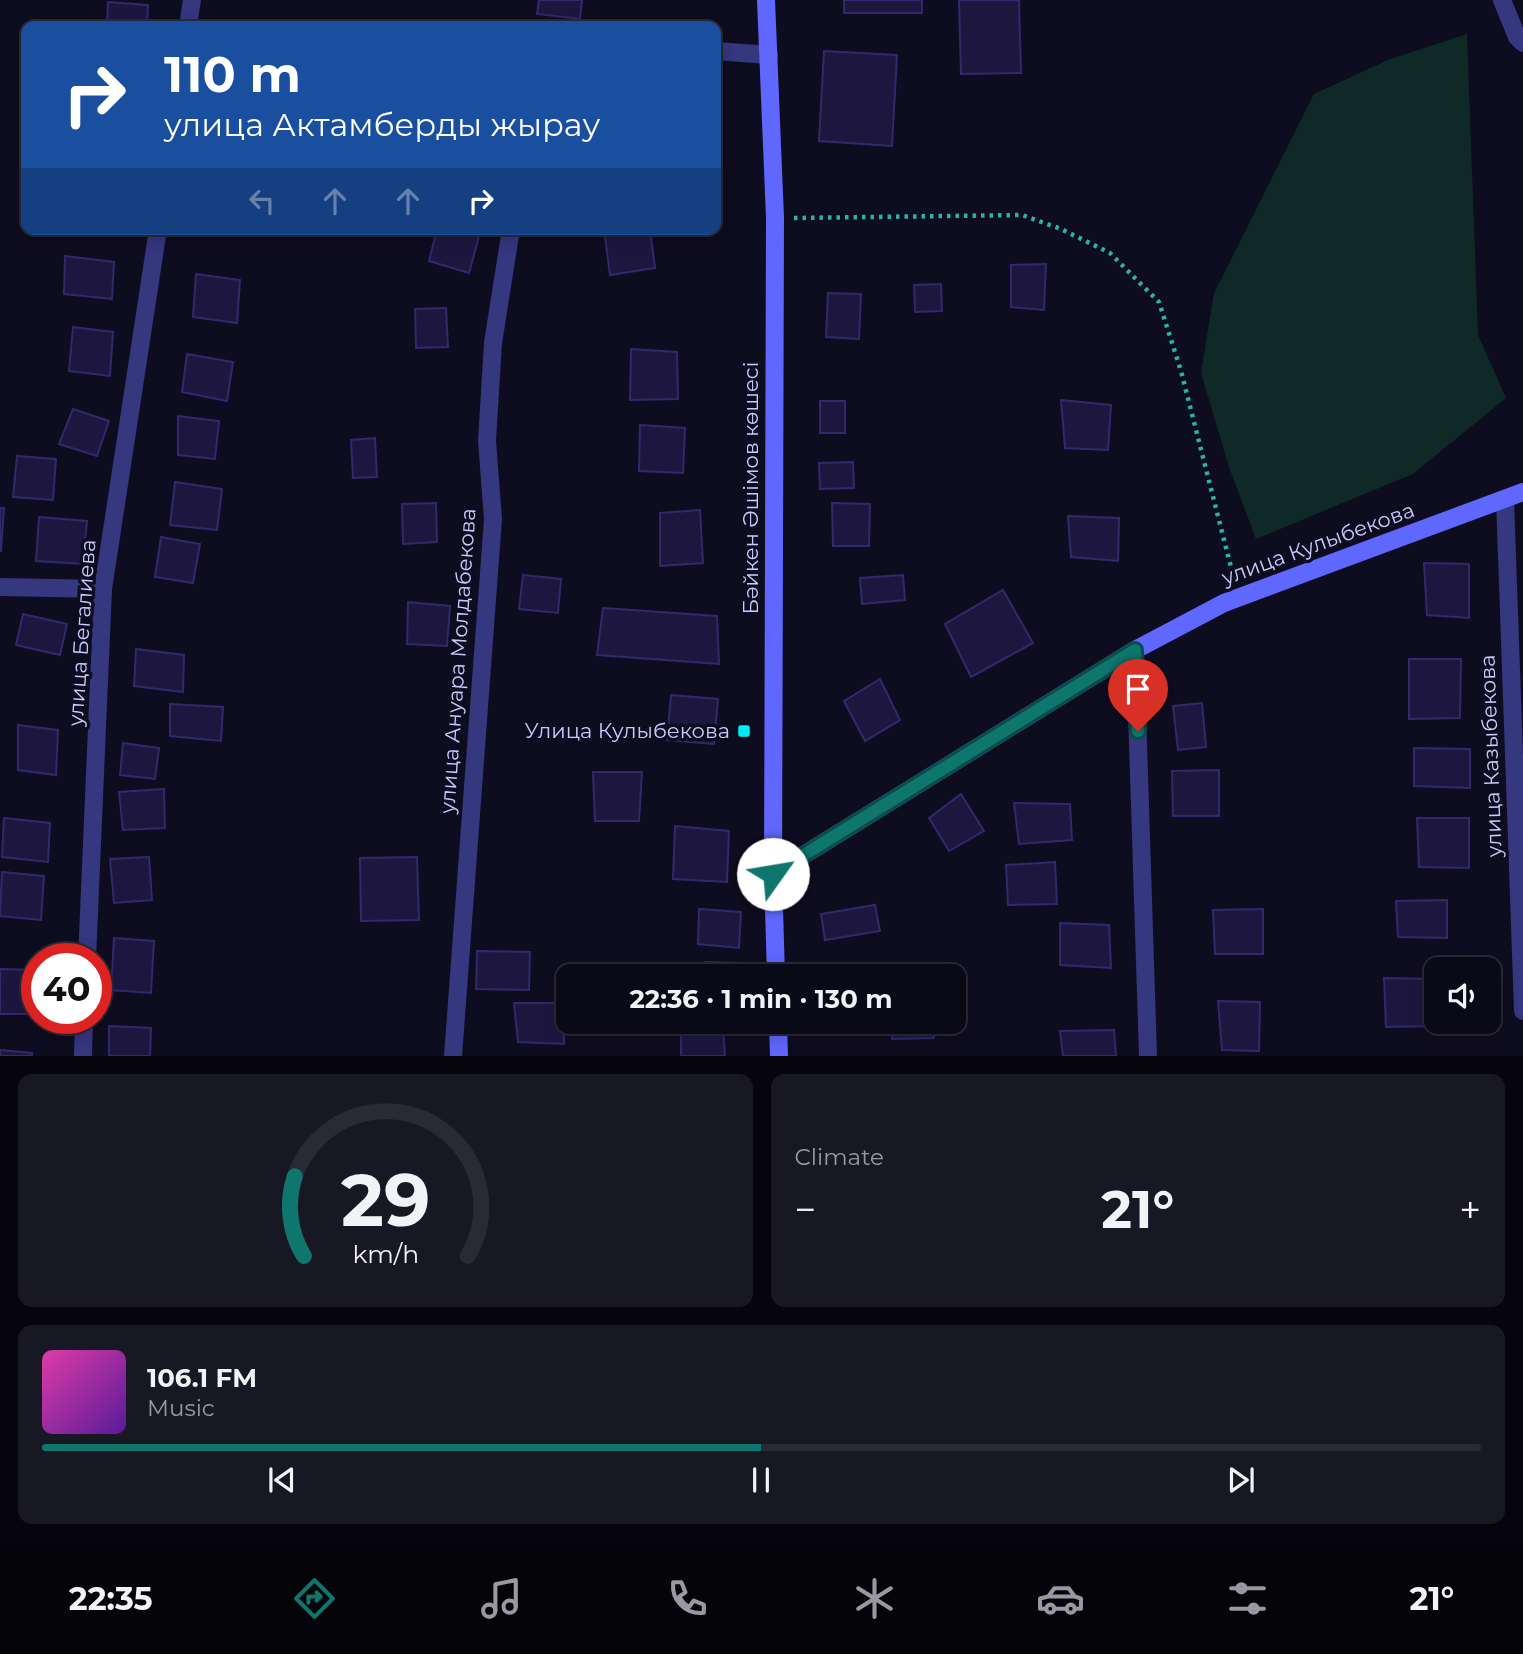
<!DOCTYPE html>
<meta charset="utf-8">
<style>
body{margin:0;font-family:Montserrat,sans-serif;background:#181724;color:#f1f3f6;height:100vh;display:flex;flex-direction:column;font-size:26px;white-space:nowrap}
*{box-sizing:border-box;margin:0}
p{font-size:23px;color:#999aa1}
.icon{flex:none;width:38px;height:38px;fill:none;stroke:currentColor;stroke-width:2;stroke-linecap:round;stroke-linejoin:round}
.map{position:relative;height:1056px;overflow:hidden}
.sheet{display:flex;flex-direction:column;gap:18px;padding:18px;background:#06050d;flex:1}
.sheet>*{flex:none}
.guide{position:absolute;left:21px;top:21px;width:700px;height:214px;border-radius:14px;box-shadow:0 4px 18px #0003,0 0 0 2px #2a2a36;background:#1a4fa0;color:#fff;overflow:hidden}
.tools{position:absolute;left:1424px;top:957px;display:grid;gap:14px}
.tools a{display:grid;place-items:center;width:77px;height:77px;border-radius:14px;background:#0a0917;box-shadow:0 4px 18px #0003,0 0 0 2px #2a2a36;font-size:35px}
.speed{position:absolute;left:21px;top:943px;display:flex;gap:14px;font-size:35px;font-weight:700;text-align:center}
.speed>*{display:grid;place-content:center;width:91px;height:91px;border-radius:50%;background:#0a0917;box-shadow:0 4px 18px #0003,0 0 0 2px #2a2a36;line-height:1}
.speed .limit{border:10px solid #d22;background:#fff;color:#111}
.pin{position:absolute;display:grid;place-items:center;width:60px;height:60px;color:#fff;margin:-72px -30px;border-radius:50% 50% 50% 0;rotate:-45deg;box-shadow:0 0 7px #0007}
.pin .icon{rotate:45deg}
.me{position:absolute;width:77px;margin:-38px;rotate:58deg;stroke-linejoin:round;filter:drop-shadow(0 0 5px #0008)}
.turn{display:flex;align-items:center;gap:24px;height:147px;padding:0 28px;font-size:32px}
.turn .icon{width:91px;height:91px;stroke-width:2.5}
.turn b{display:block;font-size:49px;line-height:60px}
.lanes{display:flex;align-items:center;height:66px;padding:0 28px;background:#0003;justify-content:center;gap:35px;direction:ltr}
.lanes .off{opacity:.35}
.big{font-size:52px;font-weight:700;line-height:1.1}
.sheet .widget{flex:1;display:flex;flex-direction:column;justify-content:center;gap:10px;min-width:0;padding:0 24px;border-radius:14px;background:#181724}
.sheet .dial{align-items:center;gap:0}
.dial svg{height:182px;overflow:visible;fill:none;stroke:#2a2a36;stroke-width:7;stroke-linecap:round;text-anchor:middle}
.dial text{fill:#f1f3f6;stroke:none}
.song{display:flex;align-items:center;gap:21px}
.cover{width:84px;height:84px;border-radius:10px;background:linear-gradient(135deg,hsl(320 70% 55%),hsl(270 70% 35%))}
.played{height:7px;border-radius:4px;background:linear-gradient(90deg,#0f766e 50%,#2a2a36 50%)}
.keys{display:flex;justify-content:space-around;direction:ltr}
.heat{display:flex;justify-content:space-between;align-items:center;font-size:38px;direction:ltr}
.sheet .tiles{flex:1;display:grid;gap:18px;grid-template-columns:1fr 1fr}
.widget:last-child{grid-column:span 2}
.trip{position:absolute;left:556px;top:964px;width:410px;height:70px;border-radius:14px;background:#0a0917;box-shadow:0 4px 18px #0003,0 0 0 2px #2a2a36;font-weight:700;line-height:70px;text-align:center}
.menu{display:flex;height:112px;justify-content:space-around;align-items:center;background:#040409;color:#999aa1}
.menu .icon{width:49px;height:49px}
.menu .current{color:#0f766e}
.menu b{font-size:32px;color:#f1f3f6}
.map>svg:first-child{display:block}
.green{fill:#0f2926}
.building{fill:#1d1740;stroke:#32296d;stroke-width:2}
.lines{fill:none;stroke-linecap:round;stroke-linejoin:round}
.path{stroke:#2ab3a1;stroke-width:4.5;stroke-dasharray:3.5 5;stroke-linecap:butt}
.street{stroke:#35377f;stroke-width:18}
.secondary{stroke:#6067ff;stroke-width:18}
.route-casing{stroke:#0a4d48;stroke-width:18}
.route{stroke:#0f766e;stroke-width:12}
.poi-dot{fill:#00ecf4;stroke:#0e0c1f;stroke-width:2.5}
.labels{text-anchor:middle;stroke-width:7;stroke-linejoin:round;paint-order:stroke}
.street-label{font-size:21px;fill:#ccc9ff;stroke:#0e0c1f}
.poi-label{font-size:21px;fill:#ccc9ff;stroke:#0e0c1f;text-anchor:end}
</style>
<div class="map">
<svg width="1523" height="1056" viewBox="0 0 1523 1056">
<rect width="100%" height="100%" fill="#0e0c1f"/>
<path class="green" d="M1467,34L1478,335L1506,398L1413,474L1256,539L1229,467L1201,373L1214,293L1314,94L1388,60Z"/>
<g class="building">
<path d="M539,0H582L580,19L537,14Z"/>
<rect x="844" y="0" width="78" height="13"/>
<path d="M959,0H1019L1021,73L961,74Z"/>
<path d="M108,2L148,5L147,26H107Z"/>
<path d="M824,51L897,55L892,146L819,141Z"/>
<path d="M437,229H481L469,273L429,261Z"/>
<path d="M604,229H650L655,268L610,275Z"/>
<path d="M65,256L114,262L112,299L64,294Z"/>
<path d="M1046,264L1044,310L1011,307V265Z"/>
<path d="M196,274L240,280L237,323L193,317Z"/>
<path d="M941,284L942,311L915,312L914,285Z"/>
<path d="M828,293L861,294L859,339L826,337Z"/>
<path d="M446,308L448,347L416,348L415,309Z"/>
<path d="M73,327L113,332L110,376L69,371Z"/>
<path d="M631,349L677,352L678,399L630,400Z"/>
<path d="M187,354L233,362L227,401L182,392Z"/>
<path d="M1061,400L1111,405L1108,450L1065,448Z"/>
<rect x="820" y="401" width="25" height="32"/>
<path d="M73,409L109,421L97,456L59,444Z"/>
<path d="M178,416L219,421L215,459L178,455Z"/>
<path d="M640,425L685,428L683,473L639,471Z"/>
<path d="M375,438L377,477L353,478L351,440Z"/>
<path d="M17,456L56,459L53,500L13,497Z"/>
<path d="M853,462L854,488L820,489L819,463Z"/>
<path d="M175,482L222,489L217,530L170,525Z"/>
<path d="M436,503L437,542L403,544L402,504Z"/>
<path d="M832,503L870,504L869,546H833Z"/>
<path d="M0,508H4L1,551H0Z"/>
<path d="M700,510L703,563L660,566V513Z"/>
<path d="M1068,516L1119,518L1118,561L1071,557Z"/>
<path d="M39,517L87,521L83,564L36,561Z"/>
<path d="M161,537L200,544L193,583L155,577Z"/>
<path d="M1424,563L1469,564V618L1427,615Z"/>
<path d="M523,575L561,579L558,613L519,609Z"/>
<path d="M903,575L905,600L862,604L860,578Z"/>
<path d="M1003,590L1033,643L971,677L945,624Z"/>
<path d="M408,602L450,606L447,646L407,644Z"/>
<path d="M603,608L717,616L719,664L597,655Z"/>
<path d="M23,614L67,624L60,655L16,645Z"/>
<path d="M136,649L184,655L183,692L134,686Z"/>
<path d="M1409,659H1461L1460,718L1409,719Z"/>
<path d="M880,679L900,720L865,741L844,701Z"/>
<path d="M671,695L718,699L714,744L667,740Z"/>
<path d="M1202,703L1206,747L1178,750L1173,706Z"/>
<path d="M170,704L223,707L221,741L170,736Z"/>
<path d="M18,725L58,730L56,775L18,770Z"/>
<path d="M123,743L159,748L155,779L120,775Z"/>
<path d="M1414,748L1470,749V788L1414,786Z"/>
<path d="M1219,770V816H1173L1172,771Z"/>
<path d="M593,772H642L639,821H595Z"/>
<path d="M164,789L165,828L123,830L119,792Z"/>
<path d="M961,794L984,831L949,851L929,818Z"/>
<path d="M1014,803L1070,804L1072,840L1019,844Z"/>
<path d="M4,818L50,823L48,862L2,857Z"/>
<path d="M1417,818H1469V868L1419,867Z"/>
<path d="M675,826L729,831L727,882L673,879Z"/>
<path d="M149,857L152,900L114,903L110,859Z"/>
<path d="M417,857L419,920L361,921L360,858Z"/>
<path d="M1055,862L1057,904L1008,905L1006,865Z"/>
<path d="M2,872L44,876L41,920L0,916Z"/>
<path d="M1447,900V938L1398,937L1396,901Z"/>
<path d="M875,905L880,931L825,940L821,914Z"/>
<path d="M699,909L741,912L739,948L698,944Z"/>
<path d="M1263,909V954H1215L1213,910Z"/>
<path d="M1060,923L1109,925L1111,968L1060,965Z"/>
<path d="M114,938L154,941L151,993L111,990Z"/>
<path d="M477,951L530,952L529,990L476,989Z"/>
<path d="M705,962L741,963L740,976H705Z"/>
<path d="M0,969L37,970V1014H0Z"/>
<path d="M1384,978L1432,979V1026L1386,1027Z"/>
<path d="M1218,1001L1260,1002L1259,1051L1222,1050Z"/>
<path d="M514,1003H564V1044L518,1042Z"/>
<path d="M893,1022H933L934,1038L892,1039Z"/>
<path d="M681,1025L723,1026L725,1056H681Z"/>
<path d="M109,1026L151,1028L150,1056H109Z"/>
<path d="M1114,1030L1116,1056H1063L1060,1031Z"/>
<path d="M0,1050L32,1053V1056H0Z"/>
</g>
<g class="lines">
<path class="path" d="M794,218L1022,215L1061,229L1110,253L1159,302L1181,371L1234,579"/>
<g class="street">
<path d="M1502,0L1517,37L1523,43"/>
<path d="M188,26L192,0"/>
<path d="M716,51L769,55"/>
<path d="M1505,499L1523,1011"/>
<path d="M0,587L103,589"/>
<path d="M1135,650L1148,1056"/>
<path d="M87,959L103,589L158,229"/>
<path d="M83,1056L84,1018"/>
<path d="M453,1056L493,519L487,441L493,343L511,229"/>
</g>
<g class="secondary">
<path d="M766,0L775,218L773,874L776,976"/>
<path d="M773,874L1135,650L1224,603L1523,492"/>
<path d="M778,1022L779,1056"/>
</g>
</g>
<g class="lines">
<defs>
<path id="route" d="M773,874L1135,650L1138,731"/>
</defs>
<use href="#route" class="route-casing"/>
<use href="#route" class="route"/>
</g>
<rect class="poi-dot" x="737" y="724" width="14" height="14" rx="3.5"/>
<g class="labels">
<g class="street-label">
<text transform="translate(751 488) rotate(-90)" y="7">Бәйкен Әшімов көшесі</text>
<text transform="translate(1318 544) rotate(-20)" y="7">улица Кулыбекова</text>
<text transform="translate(82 633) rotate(-86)" y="7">улица Бегалиева</text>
<text transform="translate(458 661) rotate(-86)" y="7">улица Ануара Молдабекова</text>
<text transform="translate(1491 756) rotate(-92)" y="7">улица Казыбекова</text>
</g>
<g class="poi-label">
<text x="730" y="738">Улица Кулыбекова</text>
</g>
</g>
</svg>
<div class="tools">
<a><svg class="icon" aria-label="sound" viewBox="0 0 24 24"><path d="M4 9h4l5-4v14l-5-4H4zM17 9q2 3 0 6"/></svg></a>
</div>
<div class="speed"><div class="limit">40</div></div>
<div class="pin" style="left:1138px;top:731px;background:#d93025"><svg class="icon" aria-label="arrive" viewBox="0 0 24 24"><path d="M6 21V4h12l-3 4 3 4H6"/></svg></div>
<svg class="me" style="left:773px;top:874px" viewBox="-20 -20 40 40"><circle r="19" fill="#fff"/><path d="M0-13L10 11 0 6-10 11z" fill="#0f766e"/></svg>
<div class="trip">22:36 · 1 min · 130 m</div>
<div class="guide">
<div class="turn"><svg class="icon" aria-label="right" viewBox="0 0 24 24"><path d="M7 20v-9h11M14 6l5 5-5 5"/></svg><div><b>110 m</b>улица Актамберды жырау</div></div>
<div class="lanes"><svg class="icon off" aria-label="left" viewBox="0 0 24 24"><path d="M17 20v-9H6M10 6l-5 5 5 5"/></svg><svg class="icon off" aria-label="ahead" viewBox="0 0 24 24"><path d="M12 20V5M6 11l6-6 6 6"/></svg><svg class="icon off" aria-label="ahead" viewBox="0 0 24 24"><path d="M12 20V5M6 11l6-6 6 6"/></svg><svg class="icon" aria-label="right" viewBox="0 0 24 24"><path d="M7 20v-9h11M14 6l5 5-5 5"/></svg></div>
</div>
</div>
<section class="sheet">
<div class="tiles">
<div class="widget dial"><svg viewBox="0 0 100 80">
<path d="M14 69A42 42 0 1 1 86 69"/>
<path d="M14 69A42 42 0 0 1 10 34" stroke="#0f766e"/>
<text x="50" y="56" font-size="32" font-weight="700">29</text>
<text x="50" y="72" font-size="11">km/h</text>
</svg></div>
<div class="widget"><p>Climate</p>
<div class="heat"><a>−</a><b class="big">21°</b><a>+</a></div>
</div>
<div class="widget">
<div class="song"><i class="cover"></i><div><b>106.1 FM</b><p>Music</p></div></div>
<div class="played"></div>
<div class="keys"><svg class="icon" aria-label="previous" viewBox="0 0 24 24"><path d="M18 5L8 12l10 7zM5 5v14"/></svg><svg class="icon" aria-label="pause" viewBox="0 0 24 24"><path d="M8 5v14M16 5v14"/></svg><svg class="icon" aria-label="next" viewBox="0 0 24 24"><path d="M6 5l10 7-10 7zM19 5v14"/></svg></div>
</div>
</div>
</section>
<nav class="menu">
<b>22:35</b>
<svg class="icon current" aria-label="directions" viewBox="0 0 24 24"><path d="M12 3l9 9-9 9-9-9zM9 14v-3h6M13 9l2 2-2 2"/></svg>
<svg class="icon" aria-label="music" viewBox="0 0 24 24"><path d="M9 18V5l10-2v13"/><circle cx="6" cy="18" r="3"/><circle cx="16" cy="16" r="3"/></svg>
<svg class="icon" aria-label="phone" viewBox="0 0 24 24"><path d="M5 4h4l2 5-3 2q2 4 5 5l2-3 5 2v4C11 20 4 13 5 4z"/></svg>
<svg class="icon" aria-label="climate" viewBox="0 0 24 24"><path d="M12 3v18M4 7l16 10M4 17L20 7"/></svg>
<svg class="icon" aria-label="car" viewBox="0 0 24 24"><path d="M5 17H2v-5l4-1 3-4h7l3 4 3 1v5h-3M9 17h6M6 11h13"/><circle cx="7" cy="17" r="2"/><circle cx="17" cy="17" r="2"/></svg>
<svg class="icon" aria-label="filters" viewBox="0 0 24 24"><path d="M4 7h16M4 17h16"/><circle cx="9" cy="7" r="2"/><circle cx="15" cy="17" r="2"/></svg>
<b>21°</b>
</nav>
